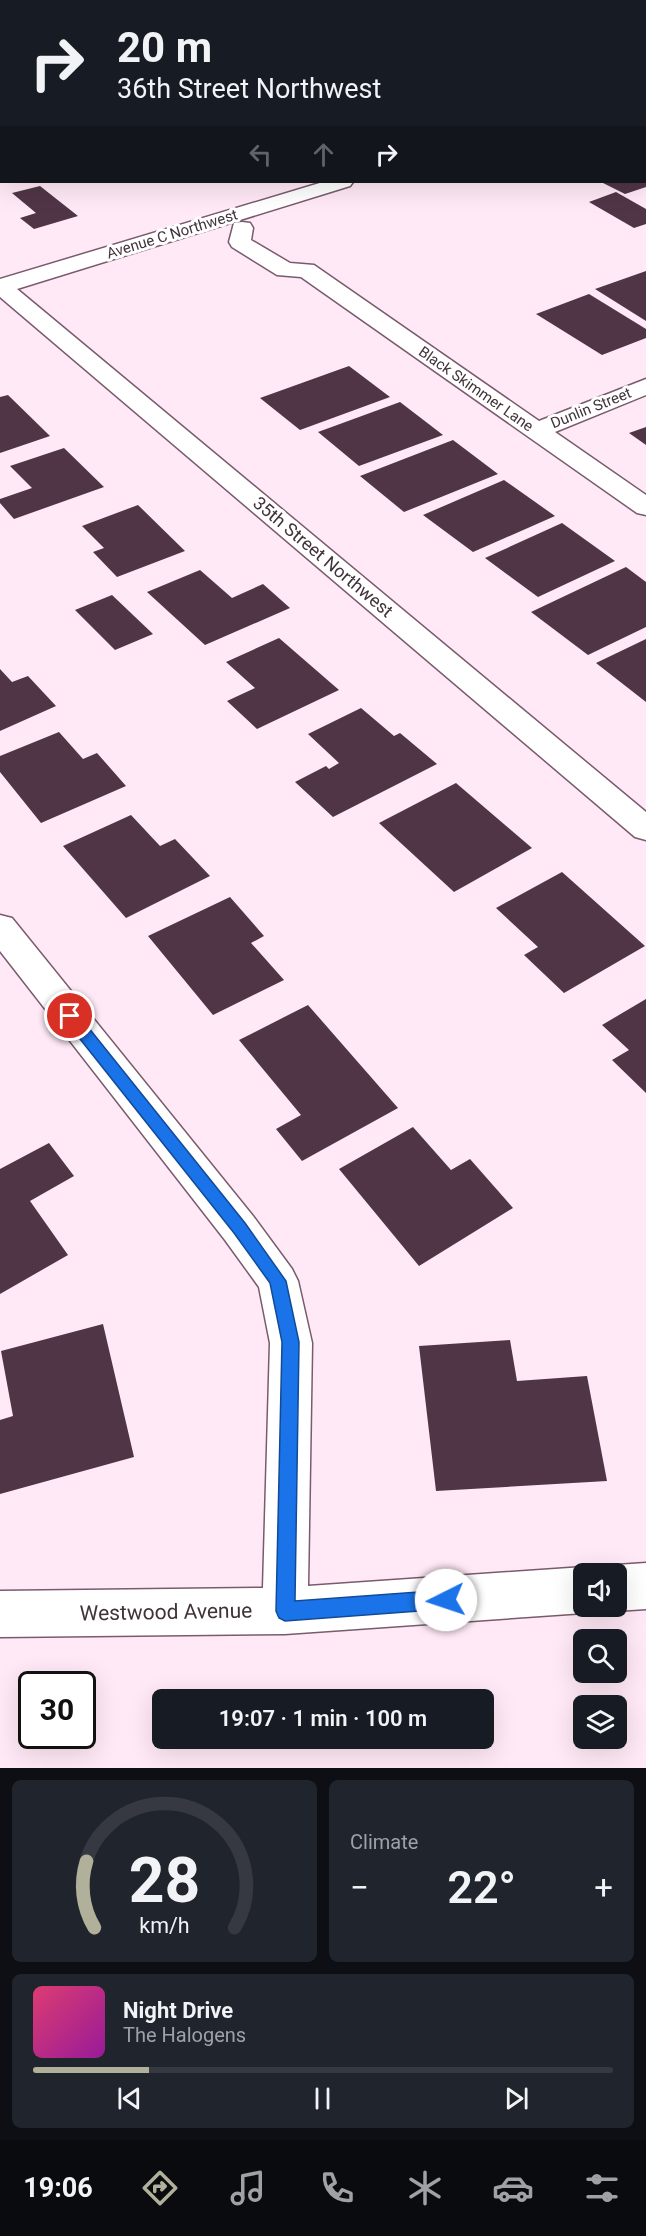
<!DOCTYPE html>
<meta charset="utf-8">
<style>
body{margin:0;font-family:Roboto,sans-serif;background:#20242c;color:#f1f3f6;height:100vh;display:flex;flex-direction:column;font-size:22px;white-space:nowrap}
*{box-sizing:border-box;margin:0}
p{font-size:20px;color:#9ea1a6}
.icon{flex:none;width:33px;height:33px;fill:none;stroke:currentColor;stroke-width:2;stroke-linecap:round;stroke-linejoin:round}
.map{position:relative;height:1768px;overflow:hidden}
.details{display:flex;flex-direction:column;gap:12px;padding:12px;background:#0d0f14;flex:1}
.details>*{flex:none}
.hud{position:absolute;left:0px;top:0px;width:646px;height:183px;box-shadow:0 6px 24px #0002;background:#171b24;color:#f1f3f6;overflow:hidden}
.controls{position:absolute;left:573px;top:1563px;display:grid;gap:12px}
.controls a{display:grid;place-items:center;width:54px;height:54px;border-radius:9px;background:#171b24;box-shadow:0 6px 24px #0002;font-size:30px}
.speed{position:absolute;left:18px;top:1671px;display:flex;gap:12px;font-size:30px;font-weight:700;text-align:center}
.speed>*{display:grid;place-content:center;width:78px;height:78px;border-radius:50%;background:#171b24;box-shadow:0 6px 24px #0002;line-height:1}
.speed .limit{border:3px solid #111;border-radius:9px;background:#fff;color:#111}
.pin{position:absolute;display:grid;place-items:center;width:51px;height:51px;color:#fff;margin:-26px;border:3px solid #fff;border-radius:50%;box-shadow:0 2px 6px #0007}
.me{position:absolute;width:66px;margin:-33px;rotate:266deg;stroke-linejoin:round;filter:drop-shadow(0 0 4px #0008)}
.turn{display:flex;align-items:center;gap:21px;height:126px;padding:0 18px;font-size:27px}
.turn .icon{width:78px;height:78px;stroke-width:2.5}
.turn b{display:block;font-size:42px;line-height:51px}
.lanes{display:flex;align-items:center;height:57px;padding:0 18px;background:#0003;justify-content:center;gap:30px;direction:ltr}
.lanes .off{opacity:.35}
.big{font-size:45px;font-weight:600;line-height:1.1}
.details .widget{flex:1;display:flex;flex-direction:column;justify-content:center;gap:9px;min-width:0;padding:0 21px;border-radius:9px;background:#20242c}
.details .dial{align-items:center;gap:0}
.dial svg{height:156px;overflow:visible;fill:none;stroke:#363941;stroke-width:7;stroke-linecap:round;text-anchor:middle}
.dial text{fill:#f1f3f6;stroke:none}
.song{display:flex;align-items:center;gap:18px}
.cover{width:72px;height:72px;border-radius:9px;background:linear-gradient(135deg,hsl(340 70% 55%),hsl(300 70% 35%))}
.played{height:6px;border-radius:3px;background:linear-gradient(90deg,#b1b09a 20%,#363941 20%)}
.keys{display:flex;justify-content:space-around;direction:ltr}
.heat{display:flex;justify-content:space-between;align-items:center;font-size:33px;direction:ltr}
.details .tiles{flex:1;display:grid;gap:12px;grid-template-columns:1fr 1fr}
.widget:last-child{grid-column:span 2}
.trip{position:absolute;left:152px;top:1689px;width:342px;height:60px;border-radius:9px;background:#171b24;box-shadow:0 6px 24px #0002;font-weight:600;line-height:60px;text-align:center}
.dock{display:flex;height:96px;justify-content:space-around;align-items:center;background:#090b0e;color:#9ea1a6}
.dock .icon{width:42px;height:42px}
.dock .active{color:#b1b09a}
.dock b{font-size:27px;color:#f1f3f6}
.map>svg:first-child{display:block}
.building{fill:#503546}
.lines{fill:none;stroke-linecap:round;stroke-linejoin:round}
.street-casing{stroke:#795b6d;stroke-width:3}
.street{fill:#fff;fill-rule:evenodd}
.route{fill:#1a73e8;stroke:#114b97;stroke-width:1.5}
.labels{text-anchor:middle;stroke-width:6;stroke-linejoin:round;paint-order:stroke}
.far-street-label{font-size:15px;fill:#40333a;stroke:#fff}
.street-label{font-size:18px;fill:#40333a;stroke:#fff}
.near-street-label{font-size:21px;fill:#40333a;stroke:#fff}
</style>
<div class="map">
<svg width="646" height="1768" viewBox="0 0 646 1768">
<rect width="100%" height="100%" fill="#ffe9f6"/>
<g class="building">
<path d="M601,182H646V187L625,194Z"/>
<path d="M40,186L78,216L34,229L20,218L36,213L12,193Z"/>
<path d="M616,192L646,209V224L634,228L589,202Z"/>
<path d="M646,271V321L595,289Z"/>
<path d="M589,294L646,329V338L602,355L536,314Z"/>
<path d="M349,366L390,397L300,430L260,398Z"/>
<path d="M8,395L50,436L0,453V397Z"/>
<path d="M400,402L443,435L359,466L318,432Z"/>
<path d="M646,427V445L629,433Z"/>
<path d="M453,440L498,474L404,512L360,476Z"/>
<path d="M64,448L104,487L14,519L0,503V499L32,488L10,466Z"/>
<path d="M504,480L555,516L473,552L423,515Z"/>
<path d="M138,505L185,551L117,577L93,552L104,548L82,526Z"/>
<path d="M562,523L615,561L538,597L485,558Z"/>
<path d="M626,567L646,582V627L588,655L531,612Z"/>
<path d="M200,570L232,598L263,584L290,608L205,645L147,592Z"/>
<path d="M112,595L153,634L115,650L75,610Z"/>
<path d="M279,638L339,690L257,729L227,701L255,688L226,662Z"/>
<path d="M646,639V702L596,663Z"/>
<path d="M0,669L12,682L28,676L56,706L0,731Z"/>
<path d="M361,708L394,736L400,733L437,764L333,817L295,782L326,766L329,769L339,763L308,734Z"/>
<path d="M59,732L83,759L97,753L126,786L41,823L0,772V756Z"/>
<path d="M456,783L532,848L454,892L379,823Z"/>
<path d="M131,815L160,846L175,839L210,876L126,918L63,846Z"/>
<path d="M562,872L645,946L564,993L524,955L538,947L496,908Z"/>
<path d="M230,897L264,936L251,943L284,980L213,1015L148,936Z"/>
<path d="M646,999V1093L612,1060L629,1050L602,1025Z"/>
<path d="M308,1005L398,1108L302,1161L276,1129L301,1115L239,1040Z"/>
<path d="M413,1127L451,1170L470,1159L513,1208L419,1266L339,1169Z"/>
<path d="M49,1143L74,1176L30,1201L68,1255L0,1294V1169Z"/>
<path d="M103,1324L134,1457L0,1494V1420L13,1416L1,1351Z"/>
<path d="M510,1340L517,1381L587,1376L607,1481L436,1491L419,1346Z"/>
</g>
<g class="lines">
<defs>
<g id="street">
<path d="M190,0H212L189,2Z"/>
<path d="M388,0H406L407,2H389Z"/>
<rect x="0" y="47" width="2" height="10"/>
<path d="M323,182H353L350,186L17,289L646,812V840L635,837L0,297V279Z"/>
<path d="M242,222L250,223L253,228L251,240L290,263L314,265L539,421L646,379V395L555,432L646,495V515L637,513L301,277L277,275L232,247L229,242L234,223Z"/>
<path d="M0,915L12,918L253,1216L292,1269L298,1281L312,1343L308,1586L584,1567L599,1574H584V1606H599L584,1613L285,1634L0,1637V1591L263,1588L270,1343L259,1287L225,1240L0,951Z"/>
<path d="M646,1563V1609L616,1611L606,1606H616V1574L600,1572L616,1565Z"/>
</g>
</defs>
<use href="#street" class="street-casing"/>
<use href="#street" class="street"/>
</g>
<path class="route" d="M70,1010L76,1012L245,1223L286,1281L299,1342L295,1601L446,1590L452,1593L455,1600L452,1607L446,1609L285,1621L279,1618L276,1611L282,1342L270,1283L234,1233L65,1020L63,1016L65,1012Z"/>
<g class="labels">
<g class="far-street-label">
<text transform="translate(172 234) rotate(-17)" y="5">Avenue C Northwest</text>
<text transform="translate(476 389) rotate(35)" y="5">Black Skimmer Lane</text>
<text transform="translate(591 408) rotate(-22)" y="5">Dunlin Street</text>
</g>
<g class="street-label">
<text transform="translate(323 557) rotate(40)" y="6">35th Street Northwest</text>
</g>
<g class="near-street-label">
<text transform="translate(166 1612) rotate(-1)" y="7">Westwood Avenue</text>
</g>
</g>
</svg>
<div class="controls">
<a><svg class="icon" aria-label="sound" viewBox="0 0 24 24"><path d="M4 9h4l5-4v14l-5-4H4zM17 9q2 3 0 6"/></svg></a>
<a><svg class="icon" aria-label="search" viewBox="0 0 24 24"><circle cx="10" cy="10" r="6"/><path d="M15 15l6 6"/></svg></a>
<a><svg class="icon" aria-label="layers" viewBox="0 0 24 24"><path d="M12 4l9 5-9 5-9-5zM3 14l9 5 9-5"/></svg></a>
</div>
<div class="speed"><div class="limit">30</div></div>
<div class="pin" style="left:70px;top:1016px;background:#d93025"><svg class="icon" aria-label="arrive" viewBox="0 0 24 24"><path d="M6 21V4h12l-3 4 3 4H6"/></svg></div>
<svg class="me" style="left:446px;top:1600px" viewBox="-20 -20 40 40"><circle r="19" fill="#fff"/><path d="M0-13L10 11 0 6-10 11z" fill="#1a73e8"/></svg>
<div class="trip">19:07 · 1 min · 100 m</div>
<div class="hud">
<div class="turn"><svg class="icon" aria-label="right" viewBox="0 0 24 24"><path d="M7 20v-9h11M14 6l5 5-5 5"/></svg><div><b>20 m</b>36th Street Northwest</div></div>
<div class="lanes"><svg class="icon off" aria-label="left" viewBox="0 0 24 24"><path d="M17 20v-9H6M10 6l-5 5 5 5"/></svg><svg class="icon off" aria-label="ahead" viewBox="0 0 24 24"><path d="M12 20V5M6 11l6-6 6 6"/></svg><svg class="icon" aria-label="right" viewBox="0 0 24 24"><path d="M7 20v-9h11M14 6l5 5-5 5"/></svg></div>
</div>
</div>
<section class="details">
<div class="tiles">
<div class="widget dial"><svg viewBox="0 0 100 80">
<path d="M14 69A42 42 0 1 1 86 69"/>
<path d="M14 69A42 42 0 0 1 10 35" stroke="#b1b09a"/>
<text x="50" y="56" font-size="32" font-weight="700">28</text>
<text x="50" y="72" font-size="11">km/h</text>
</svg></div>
<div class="widget"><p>Climate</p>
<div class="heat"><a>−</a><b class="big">22°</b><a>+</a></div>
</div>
<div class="widget">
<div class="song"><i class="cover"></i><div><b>Night Drive</b><p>The Halogens</p></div></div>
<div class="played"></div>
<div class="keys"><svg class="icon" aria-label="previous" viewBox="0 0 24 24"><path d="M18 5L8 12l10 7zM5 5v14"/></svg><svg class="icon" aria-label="pause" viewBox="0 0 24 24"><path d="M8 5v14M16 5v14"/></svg><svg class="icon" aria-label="next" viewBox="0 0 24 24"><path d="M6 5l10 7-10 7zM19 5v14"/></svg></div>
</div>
</div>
</section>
<nav class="dock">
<b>19:06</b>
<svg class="icon active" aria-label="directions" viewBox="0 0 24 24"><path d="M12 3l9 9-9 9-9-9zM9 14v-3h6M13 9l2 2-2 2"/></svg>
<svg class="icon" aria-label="music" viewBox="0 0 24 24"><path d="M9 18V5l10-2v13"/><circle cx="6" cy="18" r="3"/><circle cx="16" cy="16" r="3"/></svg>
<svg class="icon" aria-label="phone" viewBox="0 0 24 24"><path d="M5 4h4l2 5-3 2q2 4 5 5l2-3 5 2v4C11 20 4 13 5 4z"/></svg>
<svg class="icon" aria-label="climate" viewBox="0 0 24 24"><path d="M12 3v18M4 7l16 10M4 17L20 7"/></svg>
<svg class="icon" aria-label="car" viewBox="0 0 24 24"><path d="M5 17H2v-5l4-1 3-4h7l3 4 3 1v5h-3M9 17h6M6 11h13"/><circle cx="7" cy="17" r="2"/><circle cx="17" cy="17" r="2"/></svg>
<svg class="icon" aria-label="filters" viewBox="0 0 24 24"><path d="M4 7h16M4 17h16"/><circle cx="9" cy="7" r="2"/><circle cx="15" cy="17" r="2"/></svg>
</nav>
